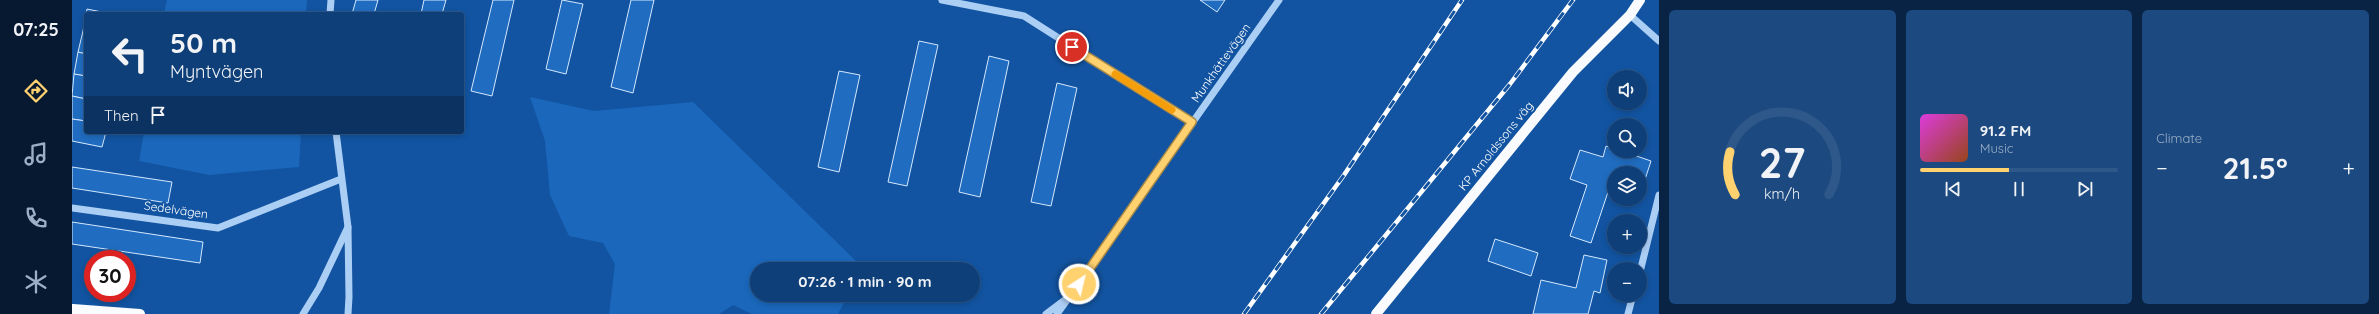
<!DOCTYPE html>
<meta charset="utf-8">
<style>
body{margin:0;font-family:Quicksand,sans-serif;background:#1c4a80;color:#f1f3f6;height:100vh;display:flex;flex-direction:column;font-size:15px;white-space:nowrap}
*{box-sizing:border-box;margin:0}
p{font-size:13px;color:#9bafc6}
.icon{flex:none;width:22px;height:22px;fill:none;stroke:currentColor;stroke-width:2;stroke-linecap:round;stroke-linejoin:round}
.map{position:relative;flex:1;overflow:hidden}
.details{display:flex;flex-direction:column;gap:10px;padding:10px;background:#082343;width:720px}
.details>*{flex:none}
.banner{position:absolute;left:12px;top:12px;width:380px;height:122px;border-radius:4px;box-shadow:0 2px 6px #0003,0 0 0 1px #2e588a;background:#0e3f79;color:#f1f3f6;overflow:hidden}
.fabs{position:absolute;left:1535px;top:70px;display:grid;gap:8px}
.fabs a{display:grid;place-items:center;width:40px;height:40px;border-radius:50%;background:#0e3f79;box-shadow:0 2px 6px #0003,0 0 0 1px #2e588a;font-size:20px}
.speed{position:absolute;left:12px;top:250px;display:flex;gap:8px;font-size:20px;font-weight:700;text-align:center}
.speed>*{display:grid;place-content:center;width:52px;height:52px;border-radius:50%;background:#0e3f79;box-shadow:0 2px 6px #0003,0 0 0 1px #2e588a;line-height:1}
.speed .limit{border:6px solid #d22;background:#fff;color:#111}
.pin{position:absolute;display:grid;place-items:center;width:34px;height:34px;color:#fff;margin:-17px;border:2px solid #fff;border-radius:50%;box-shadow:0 1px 4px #0007}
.me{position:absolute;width:44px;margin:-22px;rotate:35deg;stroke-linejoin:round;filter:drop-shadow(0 0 3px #0008)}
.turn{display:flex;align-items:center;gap:14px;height:84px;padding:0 20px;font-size:18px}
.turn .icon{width:52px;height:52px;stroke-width:2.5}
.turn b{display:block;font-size:28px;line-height:34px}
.then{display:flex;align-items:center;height:38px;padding:0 20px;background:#0003;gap:8px;font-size:15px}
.big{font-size:30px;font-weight:700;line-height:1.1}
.details .card{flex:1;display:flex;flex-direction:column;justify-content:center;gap:6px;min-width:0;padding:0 14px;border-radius:6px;background:#1c4a80}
.details .dial{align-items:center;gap:0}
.dial svg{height:104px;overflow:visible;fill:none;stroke:#2e588a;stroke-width:7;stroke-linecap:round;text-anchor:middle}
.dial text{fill:#f1f3f6;stroke:none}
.song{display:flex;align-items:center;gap:12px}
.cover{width:48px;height:48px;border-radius:6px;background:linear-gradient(135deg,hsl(300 70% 55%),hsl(20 70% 35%))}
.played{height:4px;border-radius:2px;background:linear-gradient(90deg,#ffd16f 45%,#2e588a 45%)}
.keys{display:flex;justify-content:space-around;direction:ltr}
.heat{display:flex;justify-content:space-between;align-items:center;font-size:22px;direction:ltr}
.details .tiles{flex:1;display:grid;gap:10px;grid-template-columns:repeat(3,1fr)}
.trip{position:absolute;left:678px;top:262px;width:230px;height:40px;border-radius:20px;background:#0e3f79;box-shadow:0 2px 6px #0003,0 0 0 1px #2e588a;font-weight:700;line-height:40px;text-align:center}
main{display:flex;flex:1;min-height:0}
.tab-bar{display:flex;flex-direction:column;width:72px;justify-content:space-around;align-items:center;background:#061930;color:#9bafc6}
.tab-bar .icon{width:28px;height:28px}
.tab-bar .on{color:#ffd16f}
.tab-bar b{font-size:18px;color:#f1f3f6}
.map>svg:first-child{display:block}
.green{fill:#1a67bb}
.building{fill:#206cc0;stroke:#d4e8fe}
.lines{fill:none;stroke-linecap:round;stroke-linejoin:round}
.minor{stroke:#abcef5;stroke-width:7}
.major{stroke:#f9fbff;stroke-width:10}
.rail-casing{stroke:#fff;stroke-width:4.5}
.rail{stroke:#1254a1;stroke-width:3;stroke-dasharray:9;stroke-linecap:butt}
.route-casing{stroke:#a68848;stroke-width:10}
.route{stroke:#ffd16f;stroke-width:7}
.slow{stroke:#f59e0b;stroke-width:7}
.labels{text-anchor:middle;stroke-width:4;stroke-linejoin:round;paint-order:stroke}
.street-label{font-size:12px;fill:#fff;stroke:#1254a1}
</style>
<main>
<nav class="tab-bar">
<b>07:25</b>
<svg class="icon on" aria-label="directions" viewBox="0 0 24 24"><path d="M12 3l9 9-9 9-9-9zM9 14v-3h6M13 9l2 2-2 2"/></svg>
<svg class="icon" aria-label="music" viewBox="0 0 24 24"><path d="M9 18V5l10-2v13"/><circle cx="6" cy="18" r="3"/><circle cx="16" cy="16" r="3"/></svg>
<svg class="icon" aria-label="phone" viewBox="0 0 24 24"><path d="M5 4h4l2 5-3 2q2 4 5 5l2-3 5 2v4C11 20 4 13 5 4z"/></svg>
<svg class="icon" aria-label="climate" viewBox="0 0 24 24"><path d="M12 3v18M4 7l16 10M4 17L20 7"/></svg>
</nav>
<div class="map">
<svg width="1587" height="314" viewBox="0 0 1587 314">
<rect width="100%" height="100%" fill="#1254a1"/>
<g class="green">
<path d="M95,0H235L234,14H92Z"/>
<path d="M458,97L522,111L621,102L788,265L787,269H685V295H776L766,314H680L661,305L647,314H537L543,264L531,243L497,236L478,195L473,141Z"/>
<path d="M72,132H229L227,167L137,175L67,161Z"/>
</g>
<g class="building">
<path d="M284,0H306L302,14H280Z"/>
<path d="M352,0H374L370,14H349Z"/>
<path d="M421,0H442L420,96L399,91Z"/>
<path d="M490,0L511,4L494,74L474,69Z"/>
<path d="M559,0H582L561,93L539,87Z"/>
<path d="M1128,0H1153L1145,12Z"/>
<path d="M15,9L40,14H14Z"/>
<path d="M14,14V31H11Z"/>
<path d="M11,31H14V54L6,52Z"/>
<path d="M847,41L866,45L835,186L816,182Z"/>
<path d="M6,52L14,54V76L2,74Z"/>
<path d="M917,56L937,61L908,197L887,192Z"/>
<path d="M767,71L788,75L767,172L746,167Z"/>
<path d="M2,74L14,76V99L0,96Z"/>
<path d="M985,83L1005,88L979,206L959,202Z"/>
<path d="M0,96L14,99V121L0,119Z"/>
<path d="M0,119L14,121V132H34L30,147L0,141Z"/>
<path d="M1534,146L1542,149V151H1550L1579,161L1568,195V173H1542V193L1536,192L1519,243L1498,236L1515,185L1498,179L1508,150L1531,157Z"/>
<path d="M0,167L100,182L96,203L0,188Z"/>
<path d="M0,222L131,242L128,263L0,244Z"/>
<path d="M1423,239L1466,253L1459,276L1416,261Z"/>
<path d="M1512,255L1535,260L1528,293L1522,291L1516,314H1461L1469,280L1504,288Z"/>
</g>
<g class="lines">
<g class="minor">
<path d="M870,0L952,16L1120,123"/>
<path d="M258,14L259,0"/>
<path d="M1558,15L1587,41"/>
<path d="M264,132L276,227"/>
<path d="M0,208L146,228L269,179"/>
<path d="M1568,272L1587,195"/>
<path d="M998,296L1207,0"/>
<path d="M231,314L247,288L276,227L277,297L276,314"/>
<path d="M974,314L998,296L985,314"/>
<path d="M1556,314L1561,295"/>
</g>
<g class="major">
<path d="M1,309L68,314"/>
<path d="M1304,314L1501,72L1558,15L1568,0"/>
</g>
<defs>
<g id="rail">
<path d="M1172,314L1272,175L1390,0"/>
<path d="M1249,314L1438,84L1501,0"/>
</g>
</defs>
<use href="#rail" class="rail-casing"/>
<use href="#rail" class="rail"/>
</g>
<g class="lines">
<defs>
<path id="route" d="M1000,47L1120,122L1007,284"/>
</defs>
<use href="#route" class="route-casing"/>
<use href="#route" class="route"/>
<path class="slow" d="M1043,74L1100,110"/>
</g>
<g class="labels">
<g class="street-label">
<text transform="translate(1149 63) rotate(-55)" y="4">Munkhättevägen</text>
<text transform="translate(1424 146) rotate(-51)" y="4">KP Arnoldssons väg</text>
<text transform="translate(104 210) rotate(8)" y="4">Sedelvägen</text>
</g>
</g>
</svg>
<div class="fabs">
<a><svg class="icon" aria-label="sound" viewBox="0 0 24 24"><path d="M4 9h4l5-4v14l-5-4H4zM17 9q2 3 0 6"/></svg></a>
<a><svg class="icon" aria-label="search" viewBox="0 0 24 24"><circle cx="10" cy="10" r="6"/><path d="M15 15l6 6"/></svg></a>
<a><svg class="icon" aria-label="layers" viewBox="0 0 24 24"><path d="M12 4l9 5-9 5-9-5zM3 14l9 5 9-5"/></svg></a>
<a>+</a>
<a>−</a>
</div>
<div class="speed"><div class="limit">30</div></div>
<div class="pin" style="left:1000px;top:47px;background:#d93025"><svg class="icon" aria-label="arrive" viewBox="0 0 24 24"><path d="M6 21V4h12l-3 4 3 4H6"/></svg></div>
<svg class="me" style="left:1007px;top:284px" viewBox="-20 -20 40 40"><circle r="17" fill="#ffd16f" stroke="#fff" stroke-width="3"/><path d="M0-11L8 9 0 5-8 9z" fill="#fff"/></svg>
<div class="trip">07:26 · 1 min · 90 m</div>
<div class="banner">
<div class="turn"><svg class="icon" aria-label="left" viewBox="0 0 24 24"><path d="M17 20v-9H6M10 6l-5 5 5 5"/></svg><div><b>50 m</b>Myntvägen</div></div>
<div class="then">Then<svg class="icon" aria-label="arrive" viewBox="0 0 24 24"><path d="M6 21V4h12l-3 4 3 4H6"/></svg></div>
</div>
</div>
<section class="details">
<div class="tiles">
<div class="card dial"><svg viewBox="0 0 100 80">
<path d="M14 69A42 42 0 1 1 86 69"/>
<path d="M14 69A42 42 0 0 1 10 36" stroke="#ffd16f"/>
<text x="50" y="56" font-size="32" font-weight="700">27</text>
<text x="50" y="72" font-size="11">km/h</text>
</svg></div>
<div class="card">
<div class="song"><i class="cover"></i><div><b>91.2 FM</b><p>Music</p></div></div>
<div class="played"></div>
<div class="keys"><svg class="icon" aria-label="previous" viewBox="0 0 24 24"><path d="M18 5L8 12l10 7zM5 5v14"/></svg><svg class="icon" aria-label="pause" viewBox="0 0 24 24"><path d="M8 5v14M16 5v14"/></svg><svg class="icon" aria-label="next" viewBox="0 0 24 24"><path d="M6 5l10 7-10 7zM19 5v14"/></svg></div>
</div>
<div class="card"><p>Climate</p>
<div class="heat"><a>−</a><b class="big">21.5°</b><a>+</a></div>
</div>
</div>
</section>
</main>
